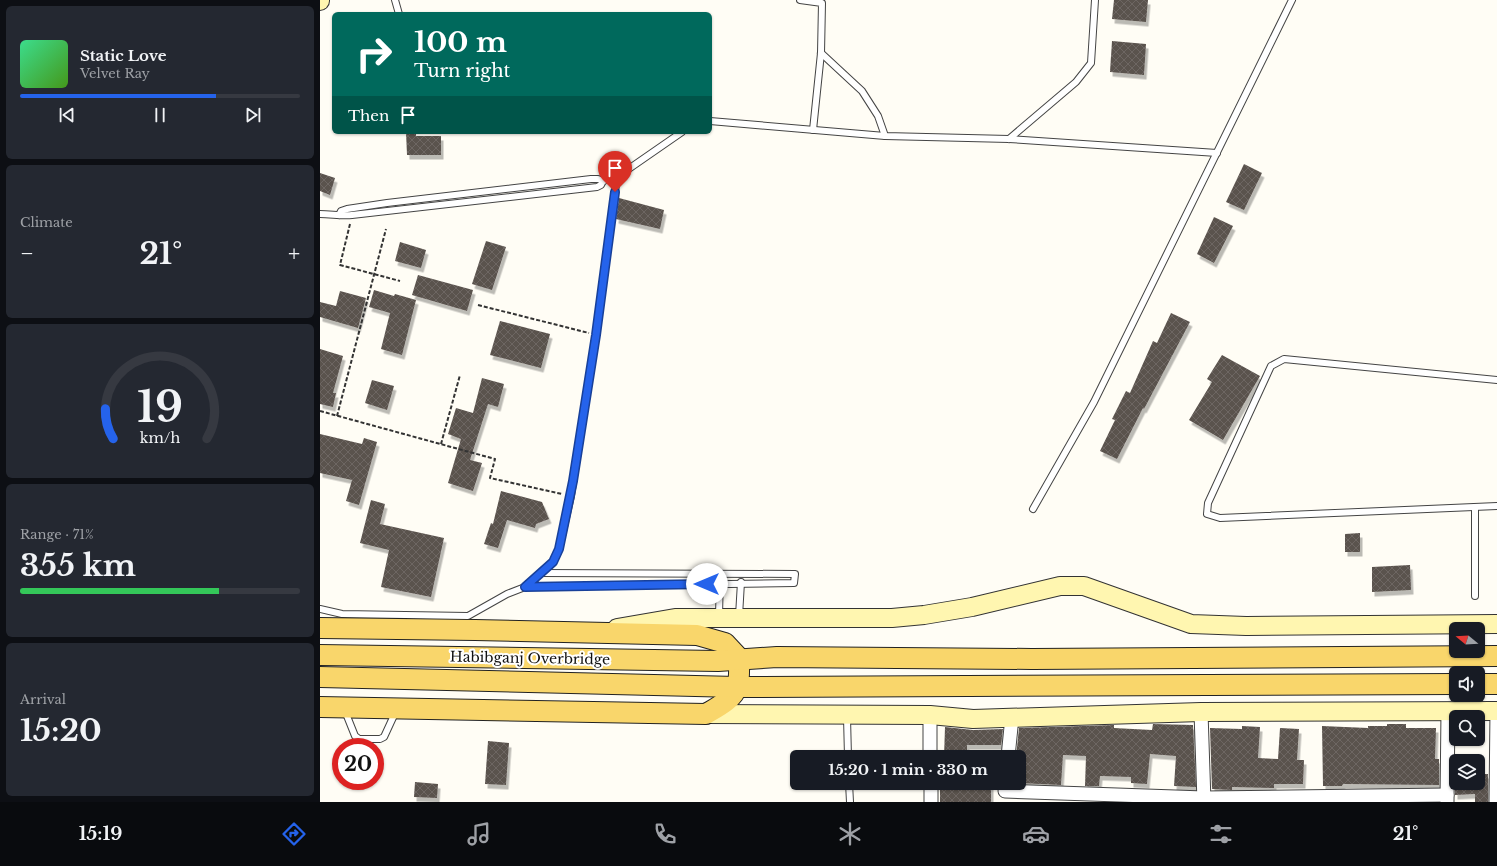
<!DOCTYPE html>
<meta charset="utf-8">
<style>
body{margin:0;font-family:"Libre Baskerville",serif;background:#242831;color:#f1f3f6;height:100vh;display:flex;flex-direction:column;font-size:15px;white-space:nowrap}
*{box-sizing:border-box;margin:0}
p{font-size:13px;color:#9ea1a6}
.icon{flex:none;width:22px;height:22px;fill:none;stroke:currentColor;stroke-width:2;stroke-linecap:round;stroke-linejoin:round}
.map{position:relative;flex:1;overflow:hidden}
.panel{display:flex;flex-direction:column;gap:6px;padding:6px;background:#0d0f14;width:320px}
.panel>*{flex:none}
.banner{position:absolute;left:12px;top:12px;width:380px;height:122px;border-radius:6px;box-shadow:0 1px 3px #0004;background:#00695c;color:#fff;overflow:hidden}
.needle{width:26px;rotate:288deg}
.controls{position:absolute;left:1129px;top:622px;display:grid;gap:8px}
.controls a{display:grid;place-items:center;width:36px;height:36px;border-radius:6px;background:#171b24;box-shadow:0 1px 3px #0004;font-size:20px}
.speed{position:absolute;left:12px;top:738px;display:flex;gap:8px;font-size:20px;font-weight:700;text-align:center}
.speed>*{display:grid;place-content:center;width:52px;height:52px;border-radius:50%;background:#171b24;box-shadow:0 1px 3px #0004;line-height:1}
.speed .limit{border:6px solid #d22;background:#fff;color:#111}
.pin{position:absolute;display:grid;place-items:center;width:34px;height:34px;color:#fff;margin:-41px -17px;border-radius:50% 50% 50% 0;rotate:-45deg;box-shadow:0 0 4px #0007}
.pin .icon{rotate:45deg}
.me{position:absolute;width:44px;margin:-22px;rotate:270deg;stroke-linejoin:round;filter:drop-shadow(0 0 3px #0008)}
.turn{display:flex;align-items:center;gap:14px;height:84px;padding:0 16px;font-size:18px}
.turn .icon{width:52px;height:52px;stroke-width:2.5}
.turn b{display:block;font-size:28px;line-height:34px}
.then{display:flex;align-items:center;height:38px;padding:0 16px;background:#0003;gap:8px;font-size:15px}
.big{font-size:30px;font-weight:700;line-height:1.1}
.panel .widget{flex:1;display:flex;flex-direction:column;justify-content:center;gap:6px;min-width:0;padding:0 14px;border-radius:6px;background:#242831}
.panel .dial{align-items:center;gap:0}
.dial svg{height:104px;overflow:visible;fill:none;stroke:#363941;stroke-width:7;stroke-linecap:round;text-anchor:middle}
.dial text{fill:#f1f3f6;stroke:none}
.song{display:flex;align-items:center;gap:12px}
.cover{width:48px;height:48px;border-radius:6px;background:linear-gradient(135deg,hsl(150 70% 55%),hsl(100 70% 35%))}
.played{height:4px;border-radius:2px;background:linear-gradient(90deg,#2563eb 70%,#363941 70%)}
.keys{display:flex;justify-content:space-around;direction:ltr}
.heat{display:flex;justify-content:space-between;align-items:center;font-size:22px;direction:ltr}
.charge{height:6px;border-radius:3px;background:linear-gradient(90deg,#34c759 71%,#363941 0)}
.trip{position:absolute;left:470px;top:750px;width:236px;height:40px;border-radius:6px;background:#171b24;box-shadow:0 1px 3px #0004;font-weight:700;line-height:40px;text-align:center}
.tabs{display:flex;height:64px;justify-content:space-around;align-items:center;background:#090b0e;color:#9ea1a6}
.tabs .icon{width:28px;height:28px}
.tabs .on{color:#2563eb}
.tabs b{font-size:18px;color:#f1f3f6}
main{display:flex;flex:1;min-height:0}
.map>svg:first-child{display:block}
.building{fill:url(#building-cross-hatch);filter:url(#shadow)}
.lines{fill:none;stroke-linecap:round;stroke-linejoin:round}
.lane-casing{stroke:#444;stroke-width:8}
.street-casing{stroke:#444;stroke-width:15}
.secondary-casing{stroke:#333;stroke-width:20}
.primary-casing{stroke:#222;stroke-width:22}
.path{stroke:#333;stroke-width:2;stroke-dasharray:4 2;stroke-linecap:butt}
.lane{stroke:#fff;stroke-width:6}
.street{stroke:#fff;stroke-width:13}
.secondary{stroke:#fff6b0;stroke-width:18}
.primary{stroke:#f9d66b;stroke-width:20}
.route-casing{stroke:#184099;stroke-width:10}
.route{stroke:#2563eb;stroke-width:7}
.labels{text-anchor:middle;stroke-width:4;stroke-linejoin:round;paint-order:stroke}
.street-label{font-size:14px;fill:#111;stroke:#fff}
</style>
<main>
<section class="panel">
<div class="widget">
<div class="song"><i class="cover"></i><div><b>Static Love</b><p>Velvet Ray</p></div></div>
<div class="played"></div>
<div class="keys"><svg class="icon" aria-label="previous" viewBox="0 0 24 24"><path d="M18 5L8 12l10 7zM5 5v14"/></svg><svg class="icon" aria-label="pause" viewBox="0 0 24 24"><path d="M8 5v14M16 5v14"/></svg><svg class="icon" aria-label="next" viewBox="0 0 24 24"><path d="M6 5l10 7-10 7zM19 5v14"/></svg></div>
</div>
<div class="widget"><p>Climate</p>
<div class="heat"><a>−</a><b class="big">21°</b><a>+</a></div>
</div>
<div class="widget dial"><svg viewBox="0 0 100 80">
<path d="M14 69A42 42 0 1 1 86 69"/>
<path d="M14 69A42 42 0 0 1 8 46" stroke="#2563eb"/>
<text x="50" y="56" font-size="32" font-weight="700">19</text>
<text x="50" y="72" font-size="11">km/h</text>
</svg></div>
<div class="widget"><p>Range · 71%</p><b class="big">355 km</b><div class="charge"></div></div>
<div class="widget"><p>Arrival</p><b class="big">15:20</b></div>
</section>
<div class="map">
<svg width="1177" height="802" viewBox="0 0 1177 802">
<defs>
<pattern id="building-cross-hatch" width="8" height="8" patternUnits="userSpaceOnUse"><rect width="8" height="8" fill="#5a524d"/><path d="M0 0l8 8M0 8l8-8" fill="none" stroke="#6d6662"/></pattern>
<filter id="shadow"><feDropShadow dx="2.5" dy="4.5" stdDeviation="0" flood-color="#0004"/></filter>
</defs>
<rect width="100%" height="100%" fill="#fffdf5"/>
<g class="building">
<path d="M794,0H828L826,22L792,19Z"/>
<path d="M792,41L826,44L824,75L790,72Z"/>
<path d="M86,132H96V136H121V155H87Z"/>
<path d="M924,164L942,173L924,210L906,202Z"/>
<path d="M0,173L15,178L10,195L0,191Z"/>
<path d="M299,198L344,210L340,229L296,219Z"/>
<path d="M894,217L913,226L894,263L877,254Z"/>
<path d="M166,241L186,247L172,290L152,284Z"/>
<path d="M80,242L106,250L101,268L75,261Z"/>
<path d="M98,275L153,290L147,311L92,295Z"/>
<path d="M54,290L74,296L75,294L96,300L82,355L61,349L70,313L49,307Z"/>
<path d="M20,291L46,298L38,328L0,317V302L16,306Z"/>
<path d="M851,313L870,322L824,409L823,408L797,459L780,451L795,420L792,419L806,391L810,393L833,341L837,343Z"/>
<path d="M180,321L230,334L221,368L170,355Z"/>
<path d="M0,349L23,356L13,393H16L13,407L0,404Z"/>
<path d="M902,355L940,376L903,440L869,420L892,382L887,379Z"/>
<path d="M162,378L184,384L178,407L168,404L150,460L162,463L153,491L128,483L141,439L128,434L136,408L153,413Z"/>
<path d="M52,380L74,386L67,410L45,403Z"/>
<path d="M0,434L42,444L44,438L57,442L39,505L26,501L32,480L0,473Z"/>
<path d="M181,491L222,502L229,519L216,524L215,528L187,520L178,548L164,544L171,523L173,524Z"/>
<path d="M51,500L65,504L60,524L124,538L111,597L61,587L69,550L40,543Z"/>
<path d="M1040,533V552H1025V534Z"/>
<path d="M1090,565L1091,590L1052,592V567Z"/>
<path d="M833,724L873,725L876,787L854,786L856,756L830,754L827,784L811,783V777L780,776L779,786H765L766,756L743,755L741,785L699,783V757H696L699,728L794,725V728L832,730Z"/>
<path d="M1067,724H1086V728H1116L1115,759H1119V785L1023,784L1022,786H1003L1002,726L1048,728V726H1067Z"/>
<path d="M922,726L940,727L938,758L958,759L960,728L979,729L977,760H984L983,784H954V788L912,787V790L892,789L890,728L922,729Z"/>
<path d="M625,727L653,730L683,729L681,745H647V757H624Z"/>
<path d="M168,741L189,743L186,785L165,784Z"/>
<path d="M1158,774H1168V802H1155V794L1135,795V783H1158Z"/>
<path d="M95,782L118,784L117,798L94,797Z"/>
<path d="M624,783H671V802H620V789H624Z"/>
</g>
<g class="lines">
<defs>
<g id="lane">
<path d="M75,0L79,14"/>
<path d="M480,0L502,3L501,53L493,130"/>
<path d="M501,53L542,91L558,116L565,136"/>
<path d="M390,121L565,136L689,139L897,153"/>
<path d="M689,139L756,82L771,63L775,0"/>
<path d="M0,214C11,214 22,216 32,215L277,187L281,185L283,181"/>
<path d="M19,215L21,211L27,209L67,203L271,179H278L283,181L297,177L362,132"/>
<path d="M1177,380L964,359L951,366L888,503L887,514L900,518L1177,506"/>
<path d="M713,509L774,402L972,0"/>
<path d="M205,587L474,583L475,574L222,573"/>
<path d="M1155,596V507"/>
<path d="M0,609L22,614L148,616L187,594L205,587L233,562L239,549L251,496L276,335L297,177"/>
<path d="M399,616L400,574"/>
<path d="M419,616L421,582"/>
<path d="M25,711L35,736L39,739H60L64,737L76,711"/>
<path d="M527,717L528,757"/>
<path d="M529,783L530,802"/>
</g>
<g id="street">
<path d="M881,712L884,802"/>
<path d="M610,715V757"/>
<path d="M688,757L692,717"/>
<path d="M611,783V802"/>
<path d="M685,791L884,798L1127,795"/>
<path d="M1127,802L1128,712"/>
<path d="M1176,802L1177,711"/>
</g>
<g id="secondary">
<path d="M0,1V0"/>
<path d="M297,628L355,618H572L604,615L652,607L740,586H764L871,624L926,626L1177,624"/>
<path d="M386,714L610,715L653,719L881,712L1177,711"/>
</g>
<g id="primary">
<path d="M0,628L155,630L377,635L405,643L419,658C419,667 420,679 417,687C413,700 396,708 386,714L0,707"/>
<path d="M0,655L398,661L457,657L712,659L1177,656"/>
<path d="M0,677L417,687L1136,684"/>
<path d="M1158,684H1177"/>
</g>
</defs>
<use href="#lane" class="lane-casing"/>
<use href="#street" class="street-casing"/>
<use href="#secondary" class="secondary-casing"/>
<use href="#primary" class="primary-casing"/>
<g class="path">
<path d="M30,224L20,265L80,281"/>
<path d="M158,305L269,333"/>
<path d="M0,411L175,459L170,478L242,494"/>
<path d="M17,416L66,229"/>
<path d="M121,444L140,375"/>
</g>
<use href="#lane" class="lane"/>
<use href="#street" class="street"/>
<use href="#secondary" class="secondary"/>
<use href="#primary" class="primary"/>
</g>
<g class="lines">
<defs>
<path id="route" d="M295,192L276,335L253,481L239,549L233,562L205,587L387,584"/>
</defs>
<use href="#route" class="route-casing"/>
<use href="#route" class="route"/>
</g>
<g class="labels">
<g class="street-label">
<text transform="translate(210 658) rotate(1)" y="5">Habibganj Overbridge</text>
</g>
</g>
</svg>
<div class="controls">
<a><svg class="needle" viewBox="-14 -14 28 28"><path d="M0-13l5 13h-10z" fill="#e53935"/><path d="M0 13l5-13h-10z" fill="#9ea1a6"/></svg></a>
<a><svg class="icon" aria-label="sound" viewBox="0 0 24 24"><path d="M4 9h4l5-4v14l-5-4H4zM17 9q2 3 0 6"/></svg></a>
<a><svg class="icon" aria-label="search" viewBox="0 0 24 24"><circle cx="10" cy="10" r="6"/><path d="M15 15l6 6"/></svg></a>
<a><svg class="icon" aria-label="layers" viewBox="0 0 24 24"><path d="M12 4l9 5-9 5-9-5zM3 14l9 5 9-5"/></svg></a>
</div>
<div class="speed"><div class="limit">20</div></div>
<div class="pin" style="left:295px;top:192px;background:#d93025"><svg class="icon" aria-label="arrive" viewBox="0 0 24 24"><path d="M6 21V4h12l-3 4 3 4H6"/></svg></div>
<svg class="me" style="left:387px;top:584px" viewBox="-20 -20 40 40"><circle r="19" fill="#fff"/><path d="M0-13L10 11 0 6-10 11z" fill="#2563eb"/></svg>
<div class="trip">15:20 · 1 min · 330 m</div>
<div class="banner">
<div class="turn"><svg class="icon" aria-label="right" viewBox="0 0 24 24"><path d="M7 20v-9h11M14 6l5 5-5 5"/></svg><div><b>100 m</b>Turn right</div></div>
<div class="then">Then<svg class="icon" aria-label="arrive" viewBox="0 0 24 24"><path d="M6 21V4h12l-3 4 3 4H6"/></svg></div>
</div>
</div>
</main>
<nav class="tabs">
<b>15:19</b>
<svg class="icon on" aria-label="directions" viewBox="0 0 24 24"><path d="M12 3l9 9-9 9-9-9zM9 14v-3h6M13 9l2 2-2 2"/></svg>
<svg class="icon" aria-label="music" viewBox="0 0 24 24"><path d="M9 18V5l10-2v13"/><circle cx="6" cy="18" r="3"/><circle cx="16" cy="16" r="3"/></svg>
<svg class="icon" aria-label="phone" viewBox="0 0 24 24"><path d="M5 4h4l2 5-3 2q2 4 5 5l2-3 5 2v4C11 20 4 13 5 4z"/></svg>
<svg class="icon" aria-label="climate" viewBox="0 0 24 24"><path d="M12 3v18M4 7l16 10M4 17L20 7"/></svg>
<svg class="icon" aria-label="car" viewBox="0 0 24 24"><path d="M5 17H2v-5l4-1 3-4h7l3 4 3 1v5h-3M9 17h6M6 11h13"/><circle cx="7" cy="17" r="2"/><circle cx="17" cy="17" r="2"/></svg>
<svg class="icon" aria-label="filters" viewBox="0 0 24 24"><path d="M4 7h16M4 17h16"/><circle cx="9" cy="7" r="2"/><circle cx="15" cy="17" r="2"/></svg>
<b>21°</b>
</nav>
